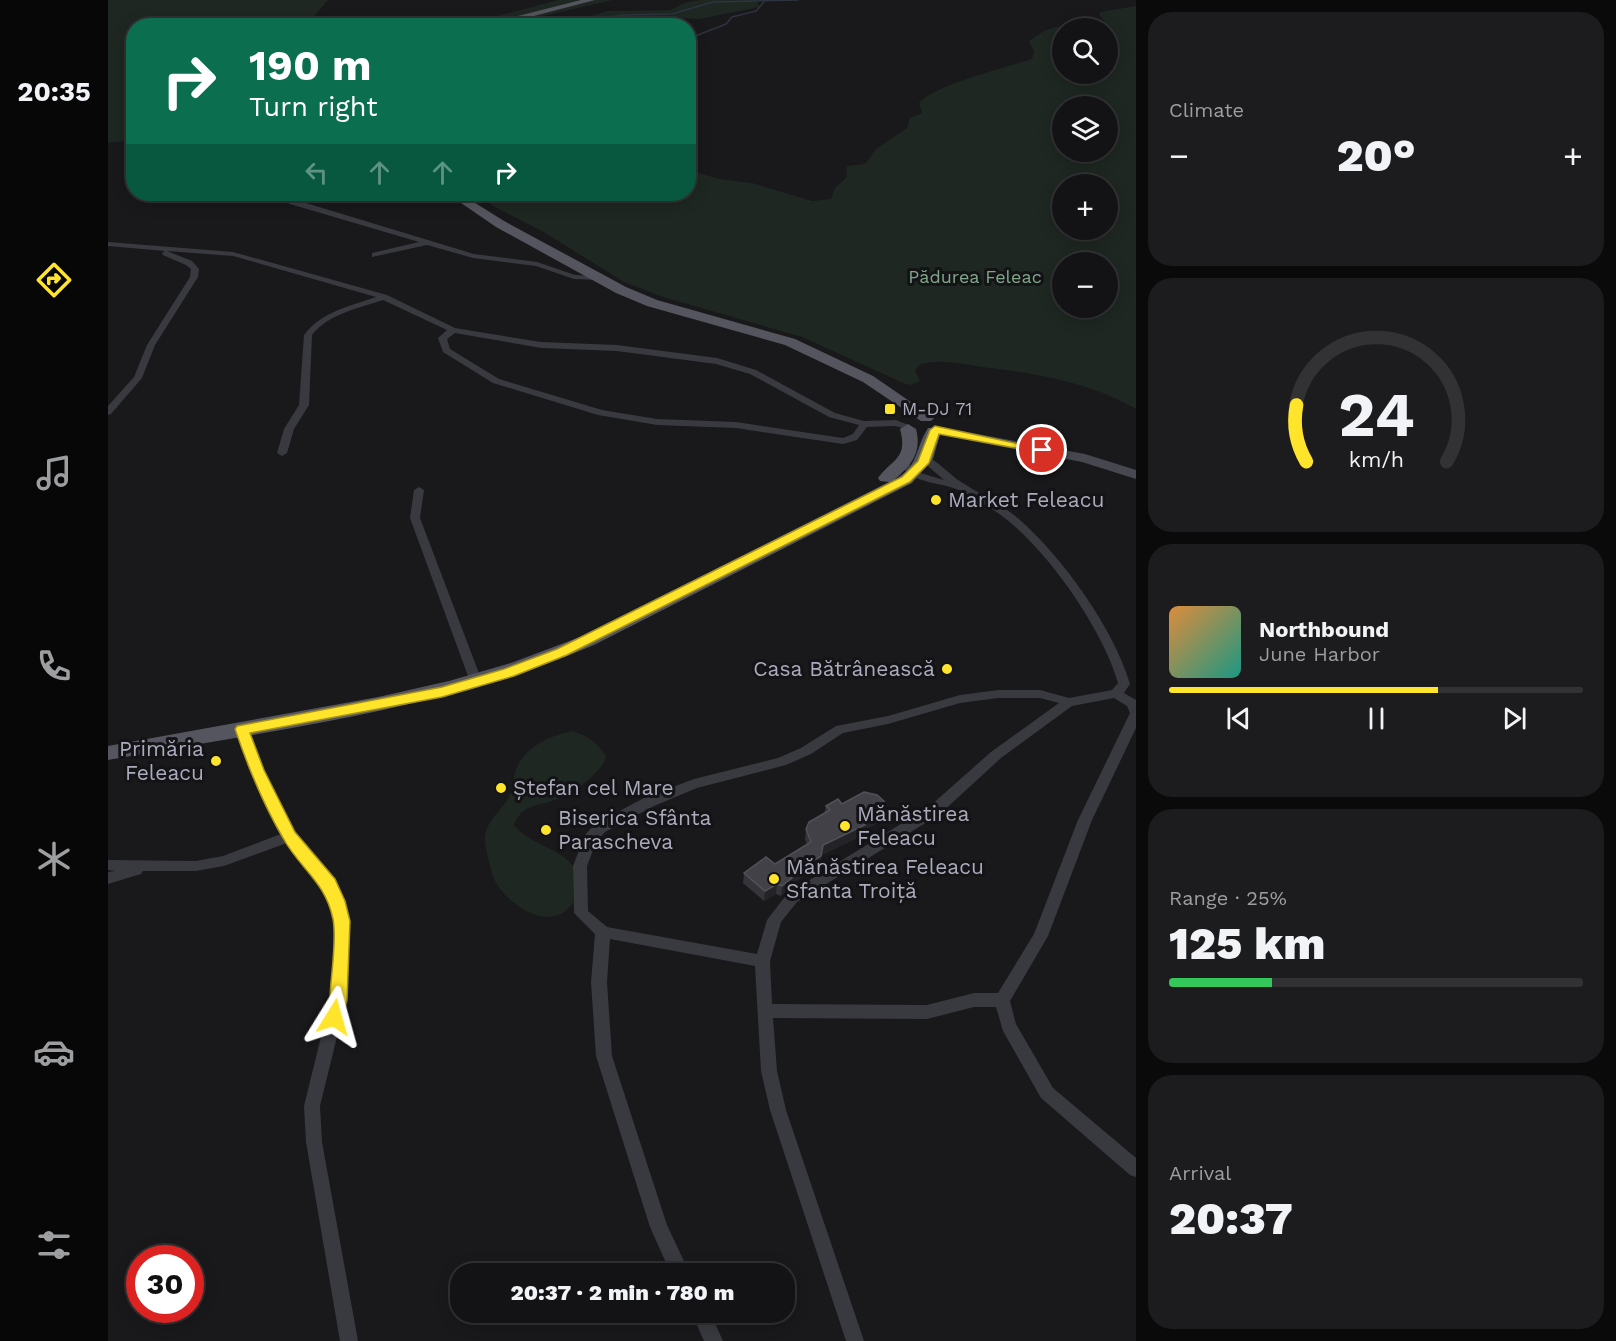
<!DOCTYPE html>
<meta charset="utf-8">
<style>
body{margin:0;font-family:"Work Sans",sans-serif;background:#1c1b1d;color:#f1f3f6;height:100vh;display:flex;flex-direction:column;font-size:22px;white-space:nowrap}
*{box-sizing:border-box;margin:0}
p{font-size:20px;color:#9d9ea0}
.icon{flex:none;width:33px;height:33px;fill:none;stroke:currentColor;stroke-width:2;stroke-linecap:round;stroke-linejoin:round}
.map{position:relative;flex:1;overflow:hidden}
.side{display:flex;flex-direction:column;gap:12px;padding:12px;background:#0a0a0b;width:480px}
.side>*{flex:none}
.guide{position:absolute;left:18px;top:18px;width:570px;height:183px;border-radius:24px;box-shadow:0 3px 15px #0003,0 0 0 2px #323234;background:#0b6e4f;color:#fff;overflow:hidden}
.buttons{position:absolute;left:944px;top:18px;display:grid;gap:12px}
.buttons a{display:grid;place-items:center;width:66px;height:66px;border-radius:50%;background:#131214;box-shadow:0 3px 15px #0003,0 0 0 2px #323234;font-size:30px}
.speed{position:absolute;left:18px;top:1245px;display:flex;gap:12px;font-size:30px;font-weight:700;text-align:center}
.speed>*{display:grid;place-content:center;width:78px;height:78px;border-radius:50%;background:#131214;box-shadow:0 3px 15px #0003,0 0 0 2px #323234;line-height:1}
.speed .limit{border:9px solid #d22;background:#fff;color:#111}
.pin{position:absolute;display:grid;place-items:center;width:51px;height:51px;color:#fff;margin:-26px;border:3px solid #fff;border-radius:50%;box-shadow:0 2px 6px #0007}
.me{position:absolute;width:66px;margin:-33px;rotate:8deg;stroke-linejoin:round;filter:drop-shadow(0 0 4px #0008)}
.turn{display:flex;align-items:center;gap:21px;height:126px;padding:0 24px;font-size:27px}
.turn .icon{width:78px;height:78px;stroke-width:2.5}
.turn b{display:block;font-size:42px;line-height:51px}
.lanes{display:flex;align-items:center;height:57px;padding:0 24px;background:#0003;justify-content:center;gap:30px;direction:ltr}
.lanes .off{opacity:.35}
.big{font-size:45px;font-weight:800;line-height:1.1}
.side .widget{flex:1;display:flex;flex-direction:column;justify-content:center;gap:9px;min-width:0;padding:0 21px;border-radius:24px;background:#1c1b1d}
.side .dial{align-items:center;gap:0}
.dial svg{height:156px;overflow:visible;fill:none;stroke:#323234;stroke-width:7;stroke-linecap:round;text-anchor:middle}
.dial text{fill:#f1f3f6;stroke:none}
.song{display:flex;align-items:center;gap:18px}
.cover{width:72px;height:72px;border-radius:9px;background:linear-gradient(135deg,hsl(30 70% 55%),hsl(170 70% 35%))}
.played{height:6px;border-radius:3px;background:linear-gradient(90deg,#ffe42c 65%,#323234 65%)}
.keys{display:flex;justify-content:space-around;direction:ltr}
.heat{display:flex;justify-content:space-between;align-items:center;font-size:33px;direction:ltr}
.charge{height:9px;border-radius:4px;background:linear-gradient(90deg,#34c759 25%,#323234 0)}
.trip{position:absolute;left:342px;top:1263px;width:345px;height:60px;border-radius:24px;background:#131214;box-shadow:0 3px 15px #0003,0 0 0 2px #323234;font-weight:800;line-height:60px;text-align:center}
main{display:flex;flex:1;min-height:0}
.tab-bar{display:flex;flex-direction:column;width:108px;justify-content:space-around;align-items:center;background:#080708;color:#9d9ea0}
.tab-bar .icon{width:42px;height:42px}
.tab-bar .on{color:#ffe42c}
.tab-bar b{font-size:27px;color:#f1f3f6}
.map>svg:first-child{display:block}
.green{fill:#1e2721;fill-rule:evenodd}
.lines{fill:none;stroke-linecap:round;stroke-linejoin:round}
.stream{stroke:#2d3440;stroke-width:1.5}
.street{fill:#393940;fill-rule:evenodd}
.secondary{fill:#474750;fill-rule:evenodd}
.primary{fill:#55555f;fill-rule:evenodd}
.wall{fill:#353439}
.shaded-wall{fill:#242327}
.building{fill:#414147;stroke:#525159;stroke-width:1.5}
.route{fill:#ffe42c;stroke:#a6941d;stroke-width:1.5}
.poi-dot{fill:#ffe42c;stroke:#141316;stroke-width:2}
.labels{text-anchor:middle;stroke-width:6;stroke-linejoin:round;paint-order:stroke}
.far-park-label{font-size:18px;fill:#7fa88a;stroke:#141316}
.far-poi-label{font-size:18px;fill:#aaabbc;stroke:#141316;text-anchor:start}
.poi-label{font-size:21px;fill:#aaabbc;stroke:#141316;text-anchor:start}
</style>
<main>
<nav class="tab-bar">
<b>20:35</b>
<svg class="icon on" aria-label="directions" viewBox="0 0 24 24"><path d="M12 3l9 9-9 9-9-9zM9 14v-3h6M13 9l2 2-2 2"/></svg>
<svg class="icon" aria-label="music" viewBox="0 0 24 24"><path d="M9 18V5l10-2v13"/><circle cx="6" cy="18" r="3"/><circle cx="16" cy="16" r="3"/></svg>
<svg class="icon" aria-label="phone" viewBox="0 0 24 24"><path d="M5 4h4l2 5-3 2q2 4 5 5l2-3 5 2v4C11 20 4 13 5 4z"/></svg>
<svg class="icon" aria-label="climate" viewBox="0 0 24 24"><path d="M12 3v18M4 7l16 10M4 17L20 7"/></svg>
<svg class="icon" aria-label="car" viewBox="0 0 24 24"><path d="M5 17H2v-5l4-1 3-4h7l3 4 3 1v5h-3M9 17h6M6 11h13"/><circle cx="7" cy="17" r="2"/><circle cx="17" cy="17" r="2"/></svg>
<svg class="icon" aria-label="filters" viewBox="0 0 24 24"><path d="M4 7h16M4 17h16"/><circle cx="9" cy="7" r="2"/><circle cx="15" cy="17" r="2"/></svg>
</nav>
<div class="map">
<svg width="1028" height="1341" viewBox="0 0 1028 1341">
<rect width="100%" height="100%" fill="#19181b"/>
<g class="green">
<path d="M0,0H220L199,25L26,26L24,145L17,141L0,143Z"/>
<path d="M450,0H505L435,16L467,20L500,11L562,10L579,2L592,0H648L652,7L591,19L517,17L495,25L351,26Z"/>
<path d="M1028,6V409C983,383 932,374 882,368C859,365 836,358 813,364L807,370L812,381L802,385L795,383L694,337L555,297L516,282L434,231L385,206L370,194H580L581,170L611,179L644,183L704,201L723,199L727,188L738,178L739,166L757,164L768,149L799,128L802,118L814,113L811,103C824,86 900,67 924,59L926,52L921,41L936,31L948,27L989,24L996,21L991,15L992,12ZM954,28H999V74H954ZM999,106V152H954V106ZM999,184V230H954V184ZM999,262V308H954V262Z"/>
<path d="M464,731C479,735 490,743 498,756C496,772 463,794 447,800C430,806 414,804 406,825C422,845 450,846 466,867L465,903C444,934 401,907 387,881C383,872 378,852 377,841C376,818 399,809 404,789C406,785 405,780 406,776C412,749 440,736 464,731Z"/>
</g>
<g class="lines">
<g class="stream">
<path d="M447,26L515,15L564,14L605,2L690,0"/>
<path d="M580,44L590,35L618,24L624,17L648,11L656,2"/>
</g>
<g class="street">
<path d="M165,194H173L188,200L366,254L429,262L467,275L489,276L493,278L489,280L466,279L428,266L365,258L319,245L264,257V253L311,242L182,204Z"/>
<path d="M0,242L125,252L279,295L347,328L365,331L433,342L509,345L609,358L648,370L727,413L756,421L788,420L803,426L798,429L787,426L759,427L749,440L735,444L628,428L549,425L490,415L385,383L335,352L330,338L339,330L275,300C251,308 220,314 204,335L201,405L186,429L179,453L174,456L169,453L176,429L191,405L196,335C213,312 242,306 268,297L125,256L59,251L84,261L91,269L90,277L47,345L34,378L3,414L0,415V406L26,377L39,345L82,277L83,269L78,265L55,255L54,253L57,251L0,246ZM347,333L433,348L509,351L608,364L642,374L721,417L751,425L745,434L735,438L628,422L549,419L494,410L391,379L342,349L339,339Z"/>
<path d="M817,456C829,460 840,473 850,480C871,494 894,504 912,520C955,558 1006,629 1022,684L1016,693L1028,700V728L984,820L940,936L902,1001L908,1024L945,1088L1028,1158V1177L1022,1175L933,1098L895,1031L888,1007H866L819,1019L665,1018L669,1071L678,1110L756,1341H738L662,1110L653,1071L647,966L502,939L499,982L504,1056L559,1225L582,1274H563L542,1227L488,1056L483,982L487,934L466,913L465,866L477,835L487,824L536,798L586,779L670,758L693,748L728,726L780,716L852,695L890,690H932L961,698L1004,690L1010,683C995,631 946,560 904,524C890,512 872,501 855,492C834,481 809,486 793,466L798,463L801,464L809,472L836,480L814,461V457ZM890,698H932L951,703L883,752L822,806L679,894L659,920L649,954L499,927L480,911L479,866L488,842L497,832L546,806L589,788L678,765L703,754L735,733L780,724L852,703ZM1006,698L1019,706L1022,713L970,820L926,934L890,993H866L819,1005L664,1004L662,961L673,922L689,902L832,814L893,758L964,706Z"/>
<path d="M311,487L316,490L312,518L372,676L370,679L366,680L360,676L302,518L306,490Z"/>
<path d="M134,725L138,726L140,729L155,770L186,833L226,879L241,921L238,1000L212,1106L214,1142L250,1341H232L198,1142L196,1106L222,1000L227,921L215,886L179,843L116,866L88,871H35L33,874L0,884V872L7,871L0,870V860L88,861L115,856L173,834L141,770L128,729L130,726Z"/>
<path d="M583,1312H602L615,1341H596Z"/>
</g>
<path class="secondary" d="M827,426L977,454L1028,470V479L974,462L822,433L820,430Z"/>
<g class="primary">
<path d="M473,0H487L388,26H371Z"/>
<path d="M340,194H353L396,221L518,287L549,300L687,339L765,376L826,418L823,421H813L755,382L677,345L539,306L508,293L388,227Z"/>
<path d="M800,424L808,429C814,452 804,465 786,480C811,467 807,448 820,428H830L833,431L825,459L804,483L486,645C332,711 164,730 0,760V746L270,697L341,681L403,663L472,637L781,482L772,481L770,478C785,458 800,459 792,429Z"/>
</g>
</g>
<path class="wall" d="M734,804L776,811L774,821L755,831V835L713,855L712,866L683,884L682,889L673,896L668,894L656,901L635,883L636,873L667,864L699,845L697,839L698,829L716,814L718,806Z"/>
<g class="shaded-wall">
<path d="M776,811L774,821L755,831V835L713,856L715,845Z"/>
<path d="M713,856L712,866L683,884L682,889L673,896L674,886L681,876Z"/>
<path d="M669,884L668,894L656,901L657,891Z"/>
</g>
<path class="building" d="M756,792L769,795L776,801V811L754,823L757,825L715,845L713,856L681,876L684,878L674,886L669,884L657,891L636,873L658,857L667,864L703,842L698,829L701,822L722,810L718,806L730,799L734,804Z"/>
<path class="route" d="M827,426L939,450L934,453L831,434L821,463L802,482L459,655L406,676L334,697L142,733L156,770L187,832L227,879L237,901L242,921L239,1000L233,1023L226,1025L220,1023C216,1014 221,1006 222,996C223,974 229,940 225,919C217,881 192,869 175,838C155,804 140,767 127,729L129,726L334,687L396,669L449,649L794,477L810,461L822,430Z"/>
<g class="poi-dot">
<rect x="776" y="403" width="12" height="12" rx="3"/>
<circle cx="828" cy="500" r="6"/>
<circle cx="839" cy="669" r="6"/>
<circle cx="108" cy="761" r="6"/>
<circle cx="393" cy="788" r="6"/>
<circle cx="737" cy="826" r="6"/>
<circle cx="438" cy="830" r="6"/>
<circle cx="666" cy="879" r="6"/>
</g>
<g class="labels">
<g class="far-park-label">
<text x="867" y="283">Pădurea Feleac</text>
</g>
<g class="far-poi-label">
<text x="794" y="415">M-DJ 71</text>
</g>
<g class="poi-label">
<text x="840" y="507">Market Feleacu</text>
<text x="827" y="676" text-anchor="end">Casa Bătrânească</text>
<text x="96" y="756" text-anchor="end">Primăria<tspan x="96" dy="24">Feleacu</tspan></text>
<text x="405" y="795">Ștefan cel Mare</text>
<text x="749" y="821">Mănăstirea<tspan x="749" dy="24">Feleacu</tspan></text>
<text x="450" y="825">Biserica Sfânta<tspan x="450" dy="24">Parascheva</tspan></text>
<text x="678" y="874">Mănăstirea Feleacu<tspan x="678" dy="24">Sfanta Troiță</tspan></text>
</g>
</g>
</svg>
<div class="buttons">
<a><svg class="icon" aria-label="search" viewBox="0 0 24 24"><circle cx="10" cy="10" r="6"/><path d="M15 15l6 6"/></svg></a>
<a><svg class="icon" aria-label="layers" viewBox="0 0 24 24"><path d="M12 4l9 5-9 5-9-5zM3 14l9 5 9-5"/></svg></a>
<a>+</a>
<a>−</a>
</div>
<div class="speed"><div class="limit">30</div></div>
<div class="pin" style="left:934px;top:450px;background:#d93025"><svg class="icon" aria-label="arrive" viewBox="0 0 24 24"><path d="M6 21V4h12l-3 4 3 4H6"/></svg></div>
<svg class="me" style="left:226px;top:1017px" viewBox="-20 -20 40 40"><path d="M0-17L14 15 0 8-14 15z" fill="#ffe42c" stroke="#fff" stroke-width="4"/></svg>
<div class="trip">20:37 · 2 min · 780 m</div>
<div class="guide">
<div class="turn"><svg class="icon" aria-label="right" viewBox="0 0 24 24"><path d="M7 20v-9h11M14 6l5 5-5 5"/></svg><div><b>190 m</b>Turn right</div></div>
<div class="lanes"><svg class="icon off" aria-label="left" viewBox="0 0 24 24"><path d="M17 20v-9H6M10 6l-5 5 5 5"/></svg><svg class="icon off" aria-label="ahead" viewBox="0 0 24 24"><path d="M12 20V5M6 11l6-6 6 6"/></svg><svg class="icon off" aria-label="ahead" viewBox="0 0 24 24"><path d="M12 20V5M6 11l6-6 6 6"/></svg><svg class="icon" aria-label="right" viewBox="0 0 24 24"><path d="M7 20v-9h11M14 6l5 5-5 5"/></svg></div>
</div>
</div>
<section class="side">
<div class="widget"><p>Climate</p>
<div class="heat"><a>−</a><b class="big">20°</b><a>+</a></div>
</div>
<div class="widget dial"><svg viewBox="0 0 100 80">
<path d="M14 69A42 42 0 1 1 86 69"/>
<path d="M14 69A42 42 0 0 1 9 40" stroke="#ffe42c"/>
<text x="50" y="56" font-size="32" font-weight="700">24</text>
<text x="50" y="72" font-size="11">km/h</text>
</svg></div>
<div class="widget">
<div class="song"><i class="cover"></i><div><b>Northbound</b><p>June Harbor</p></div></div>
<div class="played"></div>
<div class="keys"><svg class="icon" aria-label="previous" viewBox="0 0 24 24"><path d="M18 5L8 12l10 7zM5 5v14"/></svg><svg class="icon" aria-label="pause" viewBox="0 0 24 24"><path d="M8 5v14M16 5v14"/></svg><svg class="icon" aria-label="next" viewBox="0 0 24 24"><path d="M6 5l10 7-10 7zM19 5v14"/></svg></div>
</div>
<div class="widget"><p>Range · 25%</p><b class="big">125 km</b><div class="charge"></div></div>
<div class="widget"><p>Arrival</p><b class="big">20:37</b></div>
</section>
</main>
